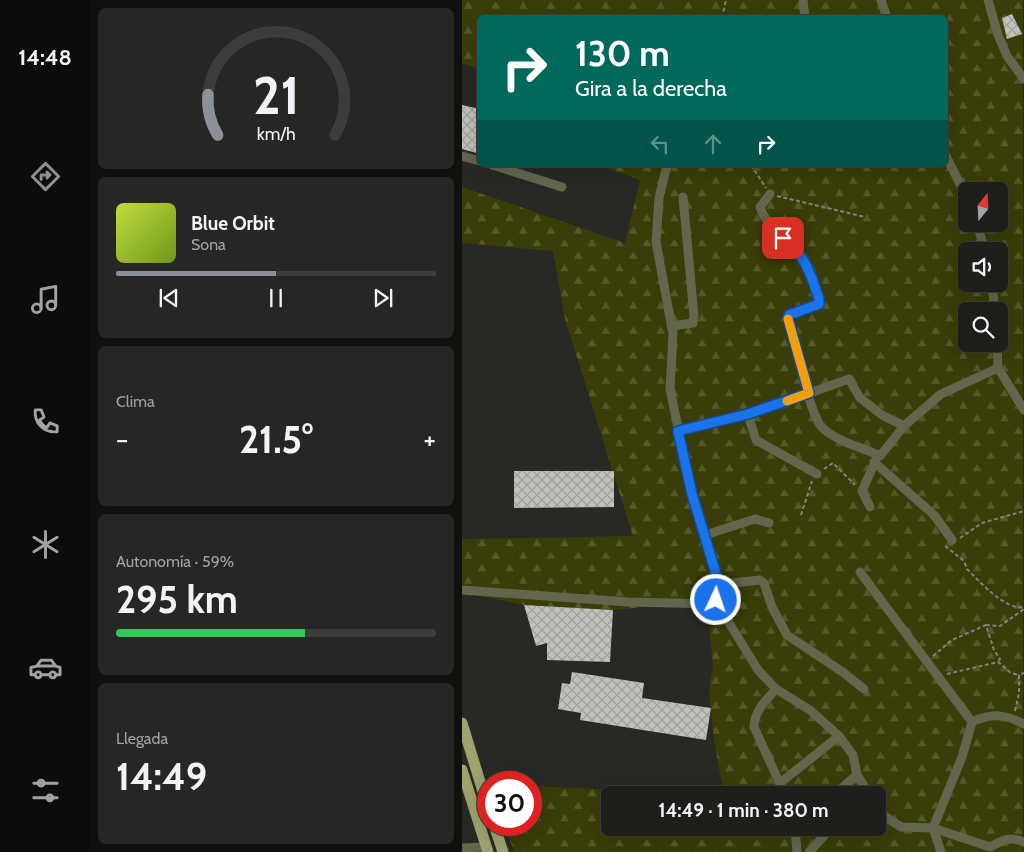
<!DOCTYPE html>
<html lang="es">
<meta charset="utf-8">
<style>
body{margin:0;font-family:Cabin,sans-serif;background:#262724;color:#f1f3f6;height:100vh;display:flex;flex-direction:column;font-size:19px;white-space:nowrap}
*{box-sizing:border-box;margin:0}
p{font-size:16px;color:#a1a2a3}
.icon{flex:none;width:28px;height:28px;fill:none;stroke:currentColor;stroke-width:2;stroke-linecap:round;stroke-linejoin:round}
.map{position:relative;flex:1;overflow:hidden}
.sheet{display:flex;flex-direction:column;gap:8px;padding:8px;background:#10110f;width:372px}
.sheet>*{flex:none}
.guide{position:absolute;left:15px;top:15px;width:471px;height:152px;border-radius:8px;box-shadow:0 5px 20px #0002,0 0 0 1px #3c3d3a;background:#00695c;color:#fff;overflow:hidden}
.needle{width:32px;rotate:18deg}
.buttons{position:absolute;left:496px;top:182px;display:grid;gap:10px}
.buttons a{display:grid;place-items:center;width:50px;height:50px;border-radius:8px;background:#1e1f1b;box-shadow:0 5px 20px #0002,0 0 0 1px #3c3d3a;font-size:25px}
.speed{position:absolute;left:15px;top:771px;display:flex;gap:10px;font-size:25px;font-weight:700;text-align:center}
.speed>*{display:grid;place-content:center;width:65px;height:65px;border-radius:50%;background:#1e1f1b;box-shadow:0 5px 20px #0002,0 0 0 1px #3c3d3a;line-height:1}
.speed .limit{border:8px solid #d22;background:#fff;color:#111}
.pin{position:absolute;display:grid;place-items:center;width:42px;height:42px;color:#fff;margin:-21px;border-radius:10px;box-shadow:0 2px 8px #0006}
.me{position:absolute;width:55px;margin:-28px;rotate:3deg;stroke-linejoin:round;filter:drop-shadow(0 0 4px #0008)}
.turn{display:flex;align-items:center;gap:18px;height:105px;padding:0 15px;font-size:22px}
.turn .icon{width:65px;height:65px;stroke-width:2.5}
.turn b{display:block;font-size:35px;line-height:42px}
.lanes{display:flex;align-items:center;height:48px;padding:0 15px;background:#0003;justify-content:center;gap:25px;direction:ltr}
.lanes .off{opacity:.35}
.big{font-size:38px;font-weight:700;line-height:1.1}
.sheet .widget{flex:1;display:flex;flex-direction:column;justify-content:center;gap:8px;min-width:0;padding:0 18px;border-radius:8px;background:#262724}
.sheet .dial{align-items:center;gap:0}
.dial svg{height:130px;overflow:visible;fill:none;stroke:#3c3d3a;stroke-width:7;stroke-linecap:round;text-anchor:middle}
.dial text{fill:#f1f3f6;stroke:none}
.song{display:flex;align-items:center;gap:15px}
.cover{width:60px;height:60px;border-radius:8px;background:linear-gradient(135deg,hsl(70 70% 55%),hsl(80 70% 35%))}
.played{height:5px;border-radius:2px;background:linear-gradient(90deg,#8c9099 50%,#3c3d3a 50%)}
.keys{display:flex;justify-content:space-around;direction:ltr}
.heat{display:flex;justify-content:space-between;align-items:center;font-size:28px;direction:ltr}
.charge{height:8px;border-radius:4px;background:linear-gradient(90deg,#34c759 59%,#3c3d3a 0)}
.trip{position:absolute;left:139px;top:786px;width:285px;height:50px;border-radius:8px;background:#1e1f1b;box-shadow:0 5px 20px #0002,0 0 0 1px #3c3d3a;font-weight:700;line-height:50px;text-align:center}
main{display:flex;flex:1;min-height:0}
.menu{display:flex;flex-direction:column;width:90px;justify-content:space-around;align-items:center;background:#0c0c0b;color:#a1a2a3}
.menu .icon{width:35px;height:35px}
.menu .current{color:#8c9099}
.menu b{font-size:22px;color:#f1f3f6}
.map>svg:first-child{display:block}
.forest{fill:url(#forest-firs);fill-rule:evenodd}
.building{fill:url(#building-cross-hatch)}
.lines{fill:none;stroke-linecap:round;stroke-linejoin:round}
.path{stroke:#80817d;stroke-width:2;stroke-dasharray:4 2.5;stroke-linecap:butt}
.minor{stroke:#63654d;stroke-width:9}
.major{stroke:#9da26f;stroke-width:11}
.route-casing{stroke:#114b97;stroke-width:12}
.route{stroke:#1a73e8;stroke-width:9}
.slow{stroke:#f59e0b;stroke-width:9}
</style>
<main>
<nav class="menu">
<b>14:48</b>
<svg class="icon current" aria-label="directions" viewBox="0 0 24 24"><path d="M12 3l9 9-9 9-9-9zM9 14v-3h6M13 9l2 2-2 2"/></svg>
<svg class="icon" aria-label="music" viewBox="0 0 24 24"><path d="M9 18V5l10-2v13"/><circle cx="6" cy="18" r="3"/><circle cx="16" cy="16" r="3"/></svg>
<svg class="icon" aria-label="phone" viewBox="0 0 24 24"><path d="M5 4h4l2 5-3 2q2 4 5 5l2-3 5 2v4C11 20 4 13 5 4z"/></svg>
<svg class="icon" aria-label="climate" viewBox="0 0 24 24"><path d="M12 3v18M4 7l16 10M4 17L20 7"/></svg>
<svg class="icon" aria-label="car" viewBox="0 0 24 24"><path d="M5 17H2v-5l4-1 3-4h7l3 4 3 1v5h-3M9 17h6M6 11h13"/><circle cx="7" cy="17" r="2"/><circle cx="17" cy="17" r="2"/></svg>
<svg class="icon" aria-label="filters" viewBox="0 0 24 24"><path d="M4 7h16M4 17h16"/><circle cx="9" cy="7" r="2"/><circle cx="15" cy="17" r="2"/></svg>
</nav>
<section class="sheet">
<div class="widget dial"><svg viewBox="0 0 100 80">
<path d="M14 69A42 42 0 1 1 86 69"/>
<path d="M14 69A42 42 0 0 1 8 44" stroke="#8c9099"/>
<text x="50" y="56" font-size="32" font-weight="700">21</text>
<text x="50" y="72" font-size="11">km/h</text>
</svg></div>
<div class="widget">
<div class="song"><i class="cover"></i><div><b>Blue Orbit</b><p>Sona</p></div></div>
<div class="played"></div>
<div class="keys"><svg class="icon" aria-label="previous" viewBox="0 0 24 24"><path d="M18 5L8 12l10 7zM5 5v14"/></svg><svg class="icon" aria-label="pause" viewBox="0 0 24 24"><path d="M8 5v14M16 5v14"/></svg><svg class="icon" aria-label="next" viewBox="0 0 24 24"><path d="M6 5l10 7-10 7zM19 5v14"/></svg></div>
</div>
<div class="widget"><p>Clima</p>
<div class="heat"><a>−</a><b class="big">21.5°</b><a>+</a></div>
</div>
<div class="widget"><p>Autonomía · 59%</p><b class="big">295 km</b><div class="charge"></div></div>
<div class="widget"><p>Llegada</p><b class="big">14:49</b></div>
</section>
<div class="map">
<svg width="562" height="852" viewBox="0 0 562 852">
<defs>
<pattern id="forest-firs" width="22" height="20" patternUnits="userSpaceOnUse" patternTransform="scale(1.25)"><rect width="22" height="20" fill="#3a3d07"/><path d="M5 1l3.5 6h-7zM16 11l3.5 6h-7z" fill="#56582a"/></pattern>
<pattern id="building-cross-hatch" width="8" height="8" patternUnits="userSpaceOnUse" patternTransform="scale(1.25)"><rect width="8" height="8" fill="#c0c1ba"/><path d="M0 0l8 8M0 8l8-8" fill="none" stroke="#a0a19c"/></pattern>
</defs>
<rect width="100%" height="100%" fill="#282924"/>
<path class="forest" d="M0,0H561V852H52L43,825H69V786L262,795L252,740L247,691L251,666L245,601L151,610L62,605L0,592V539L171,536L103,319L91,251L0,243V187L163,243L178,180L137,165H484V18H18L17,69L0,63ZM505,191H538V224H505ZM505,251H538V284H505ZM505,311H538V344H505ZM148,795H415V828H148Z"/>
<g class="building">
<path d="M550,14L560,34L545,39L540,18Z"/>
<path d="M0,105L18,109L14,126L18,127V154L0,149Z"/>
<path d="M52,471H152V507L52,508Z"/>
<path d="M62,605L151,610L148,662L85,660V643L74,646Z"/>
<path d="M110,672L182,683L180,698L249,708L244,740L118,720L119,713L96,709L100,683L108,684Z"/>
</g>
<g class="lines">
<g class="path">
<path d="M260,18L264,0"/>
<path d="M289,165L304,188"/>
<path d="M315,196L403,217"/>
<path d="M362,469L371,463L393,485"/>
<path d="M339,515L350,481"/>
<path d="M498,538L520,523L562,511"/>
<path d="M483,546L502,561L505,569C517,581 544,611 562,607"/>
<path d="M524,625L538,626L562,609"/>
<path d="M471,656L490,640L524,625L532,650L538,659L536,662"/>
<path d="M485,674L536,662L549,673L557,675"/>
<path d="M553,711L557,693V675L562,673"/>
</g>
<g class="minor">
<path d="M341,0L343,18"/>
<path d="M419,0L425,18"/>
<path d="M526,0L536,35L545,56L562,79"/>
<path d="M0,156L18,161"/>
<path d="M484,156L505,198"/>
<path d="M30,165L100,187"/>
<path d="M205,165L197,198L194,242L211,334L208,389L230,495L255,577L253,600L296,670L314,689L348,710L377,736L391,755L395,775L408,795"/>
<path d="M308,194L298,207C304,227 325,236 337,252C348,265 352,283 357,299V304L327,315L326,318C332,340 347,412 359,426C370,440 402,448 418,456L442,426L479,394L536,368L562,410"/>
<path d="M515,224L523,251"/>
<path d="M530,284L533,311"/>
<path d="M209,326L231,323L232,316L221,197"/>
<path d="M535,344L536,368"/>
<path d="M286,415L294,440L355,474"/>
<path d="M216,431L286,415L387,379L398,398L420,415L442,426"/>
<path d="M412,462L472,515L490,540"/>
<path d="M408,507L400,491L414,460"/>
<path d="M243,535L293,519L307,523"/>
<path d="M398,572L510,722"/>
<path d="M255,585L298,580L302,583L310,607L325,635L382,673L402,689"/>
<path d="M0,590L166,602L256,604"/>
<path d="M314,689C304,700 292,712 292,727L323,795"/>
<path d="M318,783L377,736"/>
<path d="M378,795L381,787L395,775"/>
<path d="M415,805L421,815L439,827L471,828L528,847C541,840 547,836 562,842"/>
<path d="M333,828L335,852"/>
<path d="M0,848L24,847"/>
<path d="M347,852L362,836L367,828"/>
<path d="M479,852L471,828L500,757L510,722C529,713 543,714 562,724"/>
</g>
<g class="major">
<path d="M0,723L26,808"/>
<path d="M0,770L26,852"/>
<path d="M32,825L41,852"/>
</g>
</g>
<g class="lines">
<defs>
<path id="route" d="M254,600L255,577L230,494L216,431L286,414L347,393L326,318L327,315L357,304V299C348,272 344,257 321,238"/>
</defs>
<use href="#route" class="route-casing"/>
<use href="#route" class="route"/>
<path class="slow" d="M325,401L347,393L326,319"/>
</g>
</svg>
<div class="buttons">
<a><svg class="needle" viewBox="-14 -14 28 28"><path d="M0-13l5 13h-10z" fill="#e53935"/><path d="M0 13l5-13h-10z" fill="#a1a2a3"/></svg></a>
<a><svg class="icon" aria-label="sound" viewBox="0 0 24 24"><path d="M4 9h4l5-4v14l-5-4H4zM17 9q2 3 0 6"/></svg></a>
<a><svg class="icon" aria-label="search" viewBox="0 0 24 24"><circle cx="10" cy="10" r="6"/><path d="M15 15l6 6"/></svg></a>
</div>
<div class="speed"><div class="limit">30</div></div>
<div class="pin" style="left:321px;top:238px;background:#d93025"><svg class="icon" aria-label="arrive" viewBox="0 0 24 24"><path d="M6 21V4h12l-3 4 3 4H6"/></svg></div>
<svg class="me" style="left:254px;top:600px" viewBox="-20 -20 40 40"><circle r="17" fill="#1a73e8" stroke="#fff" stroke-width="3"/><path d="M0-11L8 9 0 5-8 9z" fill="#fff"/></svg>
<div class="trip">14:49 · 1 min · 380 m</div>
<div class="guide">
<div class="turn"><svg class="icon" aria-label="right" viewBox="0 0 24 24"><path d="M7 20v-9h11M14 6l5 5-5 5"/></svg><div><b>130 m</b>Gira a la derecha</div></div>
<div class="lanes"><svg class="icon off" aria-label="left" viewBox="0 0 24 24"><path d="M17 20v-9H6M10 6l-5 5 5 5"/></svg><svg class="icon off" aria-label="ahead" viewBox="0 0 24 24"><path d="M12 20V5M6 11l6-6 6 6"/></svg><svg class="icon" aria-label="right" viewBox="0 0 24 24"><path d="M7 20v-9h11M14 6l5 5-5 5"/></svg></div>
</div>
</div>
</main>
